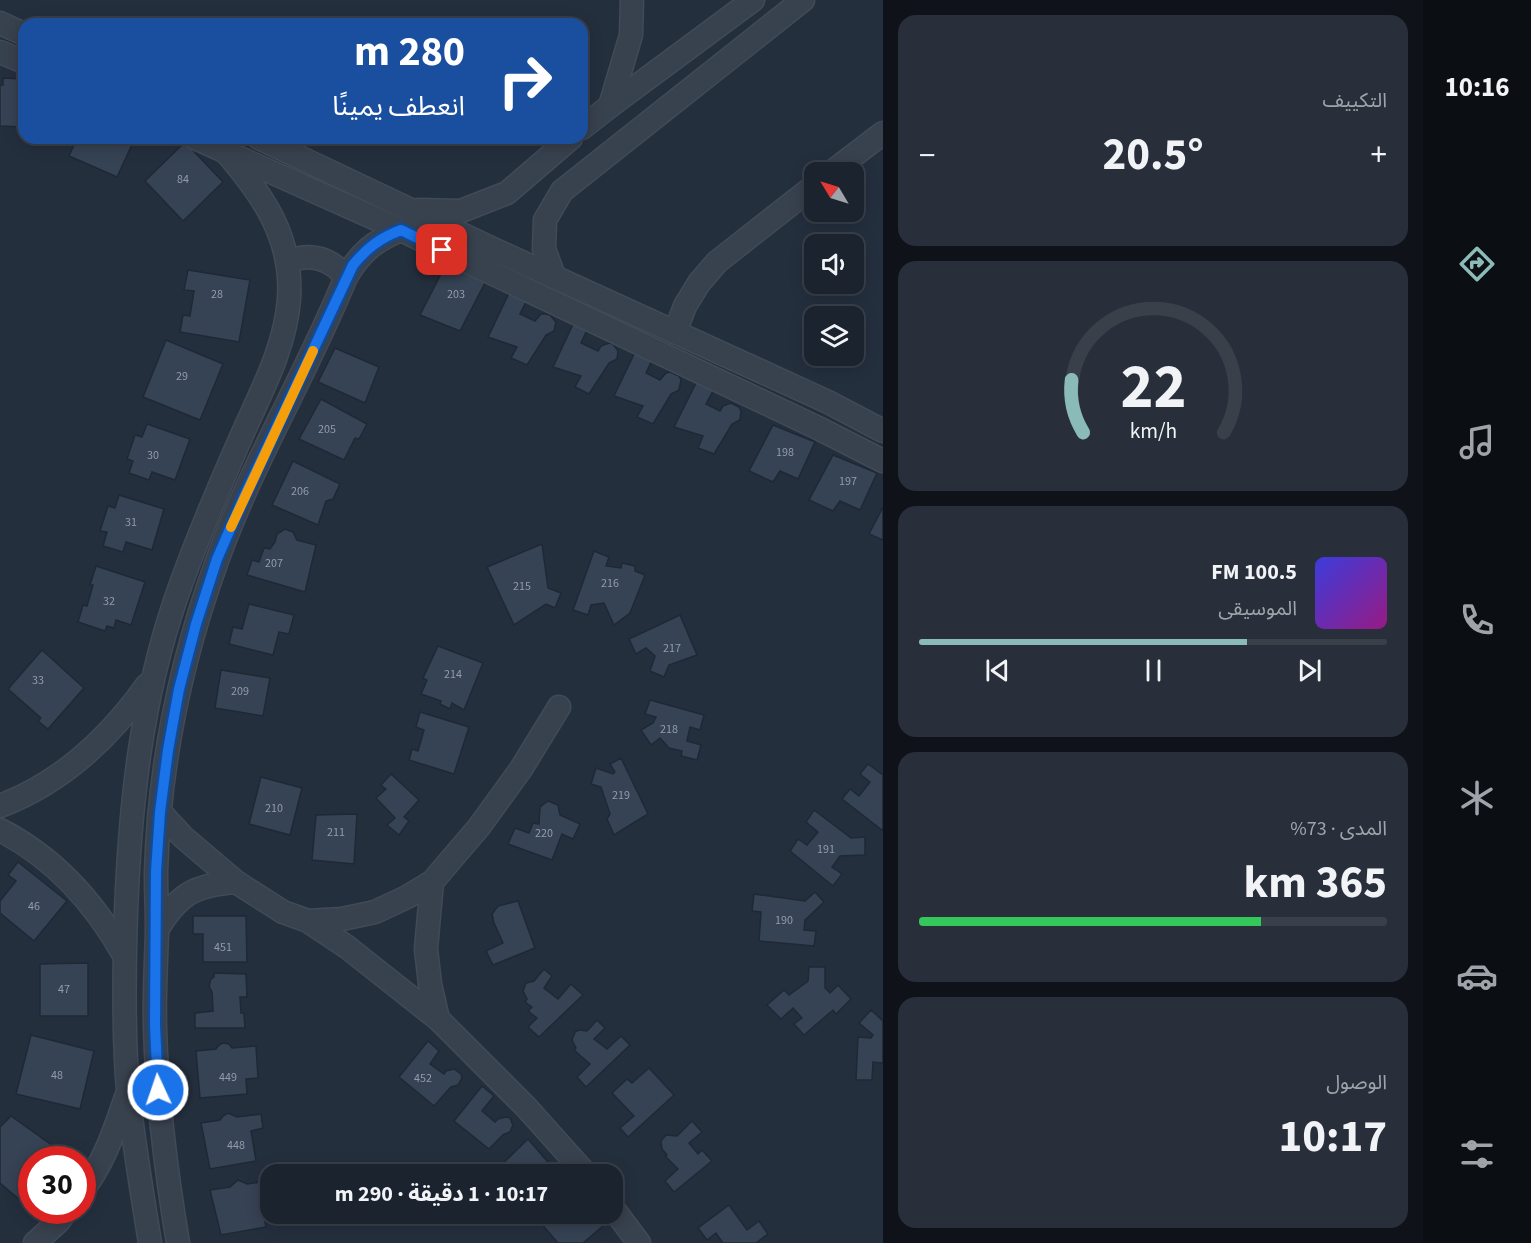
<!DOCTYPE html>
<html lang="ar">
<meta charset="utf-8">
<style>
body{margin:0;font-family:"Source Sans 3","Noto Sans Arabic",sans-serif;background:#282f3a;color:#f1f3f6;direction:rtl;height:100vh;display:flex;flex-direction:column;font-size:22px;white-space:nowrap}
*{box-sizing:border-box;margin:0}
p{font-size:20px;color:#a0a4aa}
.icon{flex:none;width:33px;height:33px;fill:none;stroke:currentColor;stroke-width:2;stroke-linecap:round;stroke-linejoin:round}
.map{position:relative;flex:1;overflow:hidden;direction:ltr}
.sheet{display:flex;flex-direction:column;gap:15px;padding:15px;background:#0f1319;width:540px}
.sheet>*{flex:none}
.banner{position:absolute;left:18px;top:18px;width:570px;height:126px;border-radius:18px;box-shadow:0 3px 15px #0003,0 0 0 2px #39404a;direction:rtl;background:#1a4fa0;color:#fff;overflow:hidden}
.needle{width:39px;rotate:308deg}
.buttons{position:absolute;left:804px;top:162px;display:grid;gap:12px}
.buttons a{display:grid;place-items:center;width:60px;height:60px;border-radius:12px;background:#1b232e;box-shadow:0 3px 15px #0003,0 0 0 2px #39404a;font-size:30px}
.speed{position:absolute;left:18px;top:1146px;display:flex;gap:12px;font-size:30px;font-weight:700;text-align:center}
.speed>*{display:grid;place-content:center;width:78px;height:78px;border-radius:50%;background:#1b232e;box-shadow:0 3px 15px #0003,0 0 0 2px #39404a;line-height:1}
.speed .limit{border:9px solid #d22;background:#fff;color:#111}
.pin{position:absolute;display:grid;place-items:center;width:51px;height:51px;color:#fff;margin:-26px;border-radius:12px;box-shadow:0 3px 9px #0006}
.me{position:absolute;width:66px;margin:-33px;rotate:357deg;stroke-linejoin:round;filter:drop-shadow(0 0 4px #0008)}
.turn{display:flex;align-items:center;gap:21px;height:126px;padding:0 24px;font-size:27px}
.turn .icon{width:78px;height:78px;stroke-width:2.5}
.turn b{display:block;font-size:42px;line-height:51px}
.big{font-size:45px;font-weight:700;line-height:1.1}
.sheet .tile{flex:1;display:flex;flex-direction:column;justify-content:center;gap:9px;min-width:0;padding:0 21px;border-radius:18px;background:#282f3a}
.sheet .dial{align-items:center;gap:0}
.dial svg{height:156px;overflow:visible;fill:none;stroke:#39404a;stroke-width:7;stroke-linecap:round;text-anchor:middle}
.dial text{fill:#f1f3f6;stroke:none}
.song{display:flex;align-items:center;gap:18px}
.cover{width:72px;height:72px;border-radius:9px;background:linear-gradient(135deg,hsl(240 70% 55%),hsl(310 70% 35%))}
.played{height:6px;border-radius:3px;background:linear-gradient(90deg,#8bbbb9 70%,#39404a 70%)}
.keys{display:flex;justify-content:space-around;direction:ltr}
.heat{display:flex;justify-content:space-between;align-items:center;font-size:33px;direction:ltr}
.charge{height:9px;border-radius:4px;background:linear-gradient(90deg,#34c759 73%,#39404a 0)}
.trip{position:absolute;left:260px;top:1164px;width:363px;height:60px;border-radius:18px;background:#1b232e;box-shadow:0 3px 15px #0003,0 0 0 2px #39404a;font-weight:700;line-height:60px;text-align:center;direction:rtl}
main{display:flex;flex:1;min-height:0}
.menu{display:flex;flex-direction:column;width:108px;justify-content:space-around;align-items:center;background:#0b0e12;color:#a0a4aa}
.menu .icon{width:42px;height:42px}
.menu .selected{color:#8bbbb9}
.menu b{font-size:27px;color:#f1f3f6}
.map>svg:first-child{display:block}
.building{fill:#364354;stroke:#1f2835;stroke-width:1.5}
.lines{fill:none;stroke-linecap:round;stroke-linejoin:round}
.street-casing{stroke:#414a57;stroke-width:25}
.street{stroke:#38414e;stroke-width:22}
.route-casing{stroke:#114b97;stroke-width:15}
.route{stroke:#1a73e8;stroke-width:10}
.slow{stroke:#f59e0b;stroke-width:10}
.labels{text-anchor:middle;stroke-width:6;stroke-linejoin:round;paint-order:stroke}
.number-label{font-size:12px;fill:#929caa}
</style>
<main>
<nav class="menu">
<b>10:16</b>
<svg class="icon selected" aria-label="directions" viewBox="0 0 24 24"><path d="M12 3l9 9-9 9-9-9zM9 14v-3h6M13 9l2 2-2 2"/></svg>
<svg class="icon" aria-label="music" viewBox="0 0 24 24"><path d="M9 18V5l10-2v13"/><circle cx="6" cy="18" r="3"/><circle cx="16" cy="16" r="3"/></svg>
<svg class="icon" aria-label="phone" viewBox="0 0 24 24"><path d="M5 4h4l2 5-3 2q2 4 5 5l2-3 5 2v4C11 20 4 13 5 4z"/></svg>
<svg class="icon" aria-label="climate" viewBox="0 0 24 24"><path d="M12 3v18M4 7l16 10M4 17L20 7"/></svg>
<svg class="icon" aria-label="car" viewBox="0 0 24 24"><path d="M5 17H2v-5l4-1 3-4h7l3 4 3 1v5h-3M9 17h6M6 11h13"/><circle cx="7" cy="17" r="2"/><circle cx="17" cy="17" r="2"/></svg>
<svg class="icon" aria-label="filters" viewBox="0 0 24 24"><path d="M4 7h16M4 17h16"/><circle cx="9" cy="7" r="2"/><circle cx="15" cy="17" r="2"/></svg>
</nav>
<section class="sheet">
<div class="tile"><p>التكييف</p>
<div class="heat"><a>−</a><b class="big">20.5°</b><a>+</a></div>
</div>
<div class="tile dial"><svg viewBox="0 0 100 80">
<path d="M14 69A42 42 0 1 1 86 69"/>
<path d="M14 69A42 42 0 0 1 8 42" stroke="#8bbbb9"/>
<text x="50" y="56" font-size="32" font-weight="700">22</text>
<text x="50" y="72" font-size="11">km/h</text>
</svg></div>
<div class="tile">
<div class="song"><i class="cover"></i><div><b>100.5 FM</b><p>الموسيقى</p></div></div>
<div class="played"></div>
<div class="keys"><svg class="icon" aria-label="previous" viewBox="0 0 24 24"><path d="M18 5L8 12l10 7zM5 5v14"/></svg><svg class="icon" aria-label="pause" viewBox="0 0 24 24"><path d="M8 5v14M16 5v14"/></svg><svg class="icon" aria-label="next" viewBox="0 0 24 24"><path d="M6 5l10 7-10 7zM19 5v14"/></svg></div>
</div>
<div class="tile"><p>المدى · 73%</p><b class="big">365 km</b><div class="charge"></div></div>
<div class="tile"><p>الوصول</p><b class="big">10:17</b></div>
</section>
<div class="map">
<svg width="883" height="1243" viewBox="0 0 883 1243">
<rect width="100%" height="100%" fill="#242f3e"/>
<g class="building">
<path d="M3,78L24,79V127L0,126V85H3Z"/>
<path d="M77,138H135L117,177L69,156Z"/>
<path d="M185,142L223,182L183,221L145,181Z"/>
<path d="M448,260L487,279L460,331L420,315Z"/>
<path d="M188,270L250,280L239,342L180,332L183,315L190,316L194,291L184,290Z"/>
<path d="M510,291L527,300L520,314L535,321L541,314H545L550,315L556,322L554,331L546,335L527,365L511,358L517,347L488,337Z"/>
<path d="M575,320L588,328L581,343L598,351L601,346L609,343L613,344L618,351L617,359L609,363L589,394L575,387L581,376L553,367Z"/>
<path d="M166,340L223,364L200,420L143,397Z"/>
<path d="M335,348L379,367L365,403L318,382Z"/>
<path d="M636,350L653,358L646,373L660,380L666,373L670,372L679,376L681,380L679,390L671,394L653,424L637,417L643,406L614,396Z"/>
<path d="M697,381L714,389L706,404L720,411L723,406L731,403L739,407L741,411L740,420L732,424L714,454L698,448L703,436L674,427Z"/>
<path d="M321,399L367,424L359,439L355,438L344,460L299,439Z"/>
<path d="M147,424L190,439L175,480L152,472L149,480L129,473L133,461L127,459L135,435L142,437Z"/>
<path d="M773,425L815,442L798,479L780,471L773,482L749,471Z"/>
<path d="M833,455L877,473L860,510L840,501L833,511L809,500Z"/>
<path d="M293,461L340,484L333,499L326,501L318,525L272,505Z"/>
<path d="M119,495L164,509L152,550L126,542L123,552L103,546L107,532L100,531L108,506L115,508Z"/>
<path d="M883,507V540L869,534Z"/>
<path d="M285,529L293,532L297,540L316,545L305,592L247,575L252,560L259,562L264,548L270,549L275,542L277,534Z"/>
<path d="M542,544L548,588L561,593L555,608L546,604L514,625L487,567Z"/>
<path d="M594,551L609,557L606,566L621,568L622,563L635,566V571L645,575L630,613L614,625L604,603L591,605L588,615L573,610Z"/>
<path d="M96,566L145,582L131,625L116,620L114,628L107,626L105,631L78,622L83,605L87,606L93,585H90Z"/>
<path d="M249,604L294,615L289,634L279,632L273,655L229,644L233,627L242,629Z"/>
<path d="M680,615L697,655L669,665L664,677L650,671L655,656L646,648L636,654L629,639Z"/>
<path d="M438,646L483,663L464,710L452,703L450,709L440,704L441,701L421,694L427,680L423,678Z"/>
<path d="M42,650L84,688L48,729L38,721L41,718L8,689Z"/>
<path d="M221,670L270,678L263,716L215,708Z"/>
<path d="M650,700L704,715L700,730L690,727L687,741L701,745L697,760L681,756L682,751L669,748L660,738L651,745L641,730L653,723L656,717L645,714Z"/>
<path d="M420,712L469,727L454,774L409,760L412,749L418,751L424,730L416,727Z"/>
<path d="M621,758L648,814L614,835L607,819L610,814L601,787L591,784L596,768L613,774L615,772L610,764Z"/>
<path d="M868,764L883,775V831L842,799L850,789L859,796L870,782L860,774Z"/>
<path d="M391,774L419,800L404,817L409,821L399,835L387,825L395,818L376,798L386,789L381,785Z"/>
<path d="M261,777L302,788L290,835L249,824Z"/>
<path d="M548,801L558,805L560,815L580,824L573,839L562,834L552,860L508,844L515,828L529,833L533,823L539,824L540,807Z"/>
<path d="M814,810L851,838L865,837V855L840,856L832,867L842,874L833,886L790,851L798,839L807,845L818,832L806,822Z"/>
<path d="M357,814L354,864L312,860L316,815Z"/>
<path d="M18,862L67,901L34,941L0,913V901L16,881L8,875Z"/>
<path d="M815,892L824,902L805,920L804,930L816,931L814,946L759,941L761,912L752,911L754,894L805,901Z"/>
<path d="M518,901L535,948L493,965L486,951L503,943L494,923L492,914L498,906Z"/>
<path d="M193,916H246L247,962H203V934H193Z"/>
<path d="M88,963V1016H40V964Z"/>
<path d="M809,967H825V988L830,993L838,985L851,999L836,1014L833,1010L804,1035L794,1024L802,1018L793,1008L781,1019L767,1005L784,990L789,995L808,981Z"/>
<path d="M544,969L552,976L544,988L558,999L571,984L583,995L539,1037L528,1027L537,1018L528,1011L532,1007L525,1002L527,999L523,991L526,983L534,981Z"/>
<path d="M214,973L246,974L247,997H240L241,1013H244L245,1028H195V1013L213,1011L212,992L209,986L211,979L214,977Z"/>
<path d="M871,1010L883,1021V1063L873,1062L872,1080H856L858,1037L871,1038L873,1035L859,1023Z"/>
<path d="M597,1020L605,1028L594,1039L607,1049L621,1036L630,1045L586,1087L577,1077L590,1064L574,1050L576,1048L572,1040L575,1032L579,1030L587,1031Z"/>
<path d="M31,1035L94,1051L80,1109L16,1094Z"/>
<path d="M428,1041L439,1051L430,1064L444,1074L446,1071L454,1069L461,1074L462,1078L458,1085L451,1087L434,1106L399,1077Z"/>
<path d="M223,1043L229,1044L232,1048L256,1046L258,1078L246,1079L247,1094L200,1098L196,1051L216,1049L219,1045Z"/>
<path d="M649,1068L674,1095L628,1137L620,1128L634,1116L612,1093L627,1079L632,1083Z"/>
<path d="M482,1086L494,1096L482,1111L495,1122L498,1119L506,1117L510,1118L513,1125L510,1132L503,1135L489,1149L454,1121Z"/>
<path d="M228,1113L237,1117L261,1114L263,1128L251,1131L256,1161L210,1169L201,1123L220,1120L223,1116Z"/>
<path d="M11,1116L60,1151L53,1160H32V1185L20,1200L0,1183V1127Z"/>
<path d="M692,1121L702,1132L689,1143L698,1154L702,1150L712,1161L674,1192L665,1181L678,1169L665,1156L667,1155L662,1149L661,1141L666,1135L677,1136Z"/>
<path d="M528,1139L554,1169L556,1174H497L494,1172Z"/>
<path d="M238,1180L247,1184L270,1181V1195L261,1197L266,1227L221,1235L210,1190L230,1187Z"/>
<path d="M729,1205L747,1230L759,1221L768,1234L756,1243H723L716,1233L707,1240L698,1228Z"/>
<path d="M547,1214H594L604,1225L583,1243H558L539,1221Z"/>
</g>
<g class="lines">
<defs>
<g id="street">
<path d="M0,23L24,34"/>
<path d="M0,52L24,62"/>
<path d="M610,106L631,35L632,0"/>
<path d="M582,128L610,106L753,0"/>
<path d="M195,138L401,230L818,428L883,461"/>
<path d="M259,138L493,249L828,402L883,431"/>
<path d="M832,172L883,133"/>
<path d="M419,210L461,211L507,193L571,138"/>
<path d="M287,262C310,252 330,258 346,277"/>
<path d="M554,276L544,249L545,220L562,191L803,0"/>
<path d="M675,332L685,306L699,283L717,262L814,186"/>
<path d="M0,806C61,783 110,737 147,685"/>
<path d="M160,812L183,837L236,882L283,912L308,921L347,947L438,1019L526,1107L586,1174"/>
<path d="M0,830C55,858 94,902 124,955"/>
<path d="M432,882L426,949L430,984L438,1019"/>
<path d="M308,921L342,919L375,912L407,897L432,882L479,827L521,769L559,707"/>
<path d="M157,930C178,894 195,885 236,882"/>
<path d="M82,1191C104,1163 115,1129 126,1097"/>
<path d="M612,1207L639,1243"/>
<path d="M35,1243L59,1221L67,1210"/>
<path d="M150,1243C142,1192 133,1141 128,1090C123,1031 124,972 126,913C130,806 141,700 176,598C194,546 216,494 238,444C258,397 285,351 289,299C293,238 263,195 225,151"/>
<path d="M178,1243C166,1171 157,1100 155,1028C154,996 156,964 157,932C157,912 156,892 156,872C159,766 181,660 217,561C252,463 307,373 346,277C361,252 374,241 401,230"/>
</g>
</defs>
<use href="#street" class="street-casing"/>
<use href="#street" class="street"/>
</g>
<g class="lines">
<defs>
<path id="route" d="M158,1090L155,1025L156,871L160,812L168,750L179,689L196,624L217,559L244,497L353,265C367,248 380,238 401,230L442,250"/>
</defs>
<use href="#route" class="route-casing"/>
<use href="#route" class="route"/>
<path class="slow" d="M231,527L313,351"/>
</g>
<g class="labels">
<g class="number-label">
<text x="183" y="183">84</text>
<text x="217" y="298">28</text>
<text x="456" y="298">203</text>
<text x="182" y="380">29</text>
<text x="327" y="433">205</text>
<text x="785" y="456">198</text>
<text x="153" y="459">30</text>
<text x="848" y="485">197</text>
<text x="300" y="495">206</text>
<text x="131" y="526">31</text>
<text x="274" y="567">207</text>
<text x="610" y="587">216</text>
<text x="522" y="590">215</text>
<text x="109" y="605">32</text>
<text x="672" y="652">217</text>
<text x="453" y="678">214</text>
<text x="38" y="684">33</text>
<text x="240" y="695">209</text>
<text x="669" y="733">218</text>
<text x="621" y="799">219</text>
<text x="274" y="812">210</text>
<text x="336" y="836">211</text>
<text x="544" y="837">220</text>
<text x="826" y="853">191</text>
<text x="34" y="910">46</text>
<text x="784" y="924">190</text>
<text x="223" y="951">451</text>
<text x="64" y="993">47</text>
<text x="57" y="1079">48</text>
<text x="228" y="1081">449</text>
<text x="423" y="1082">452</text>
<text x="236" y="1149">448</text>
</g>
</g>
</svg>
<div class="buttons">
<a><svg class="needle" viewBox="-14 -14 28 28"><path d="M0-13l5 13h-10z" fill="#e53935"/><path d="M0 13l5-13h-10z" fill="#a0a4aa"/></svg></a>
<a><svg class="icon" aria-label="sound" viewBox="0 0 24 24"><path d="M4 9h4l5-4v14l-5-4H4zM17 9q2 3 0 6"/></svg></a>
<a><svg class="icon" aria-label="layers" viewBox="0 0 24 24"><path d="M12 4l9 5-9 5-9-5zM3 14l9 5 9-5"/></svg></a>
</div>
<div class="speed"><div class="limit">30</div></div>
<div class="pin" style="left:442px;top:250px;background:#d93025"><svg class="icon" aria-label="arrive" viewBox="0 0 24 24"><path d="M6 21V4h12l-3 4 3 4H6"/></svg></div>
<svg class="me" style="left:158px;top:1090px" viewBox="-20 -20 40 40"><circle r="17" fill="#1a73e8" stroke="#fff" stroke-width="3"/><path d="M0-11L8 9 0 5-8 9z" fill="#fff"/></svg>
<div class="trip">10:17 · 1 دقيقة · 290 m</div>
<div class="banner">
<div class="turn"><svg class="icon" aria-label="right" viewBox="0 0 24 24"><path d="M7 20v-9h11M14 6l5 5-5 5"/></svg><div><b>280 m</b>انعطف يمينًا</div></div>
</div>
</div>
</main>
